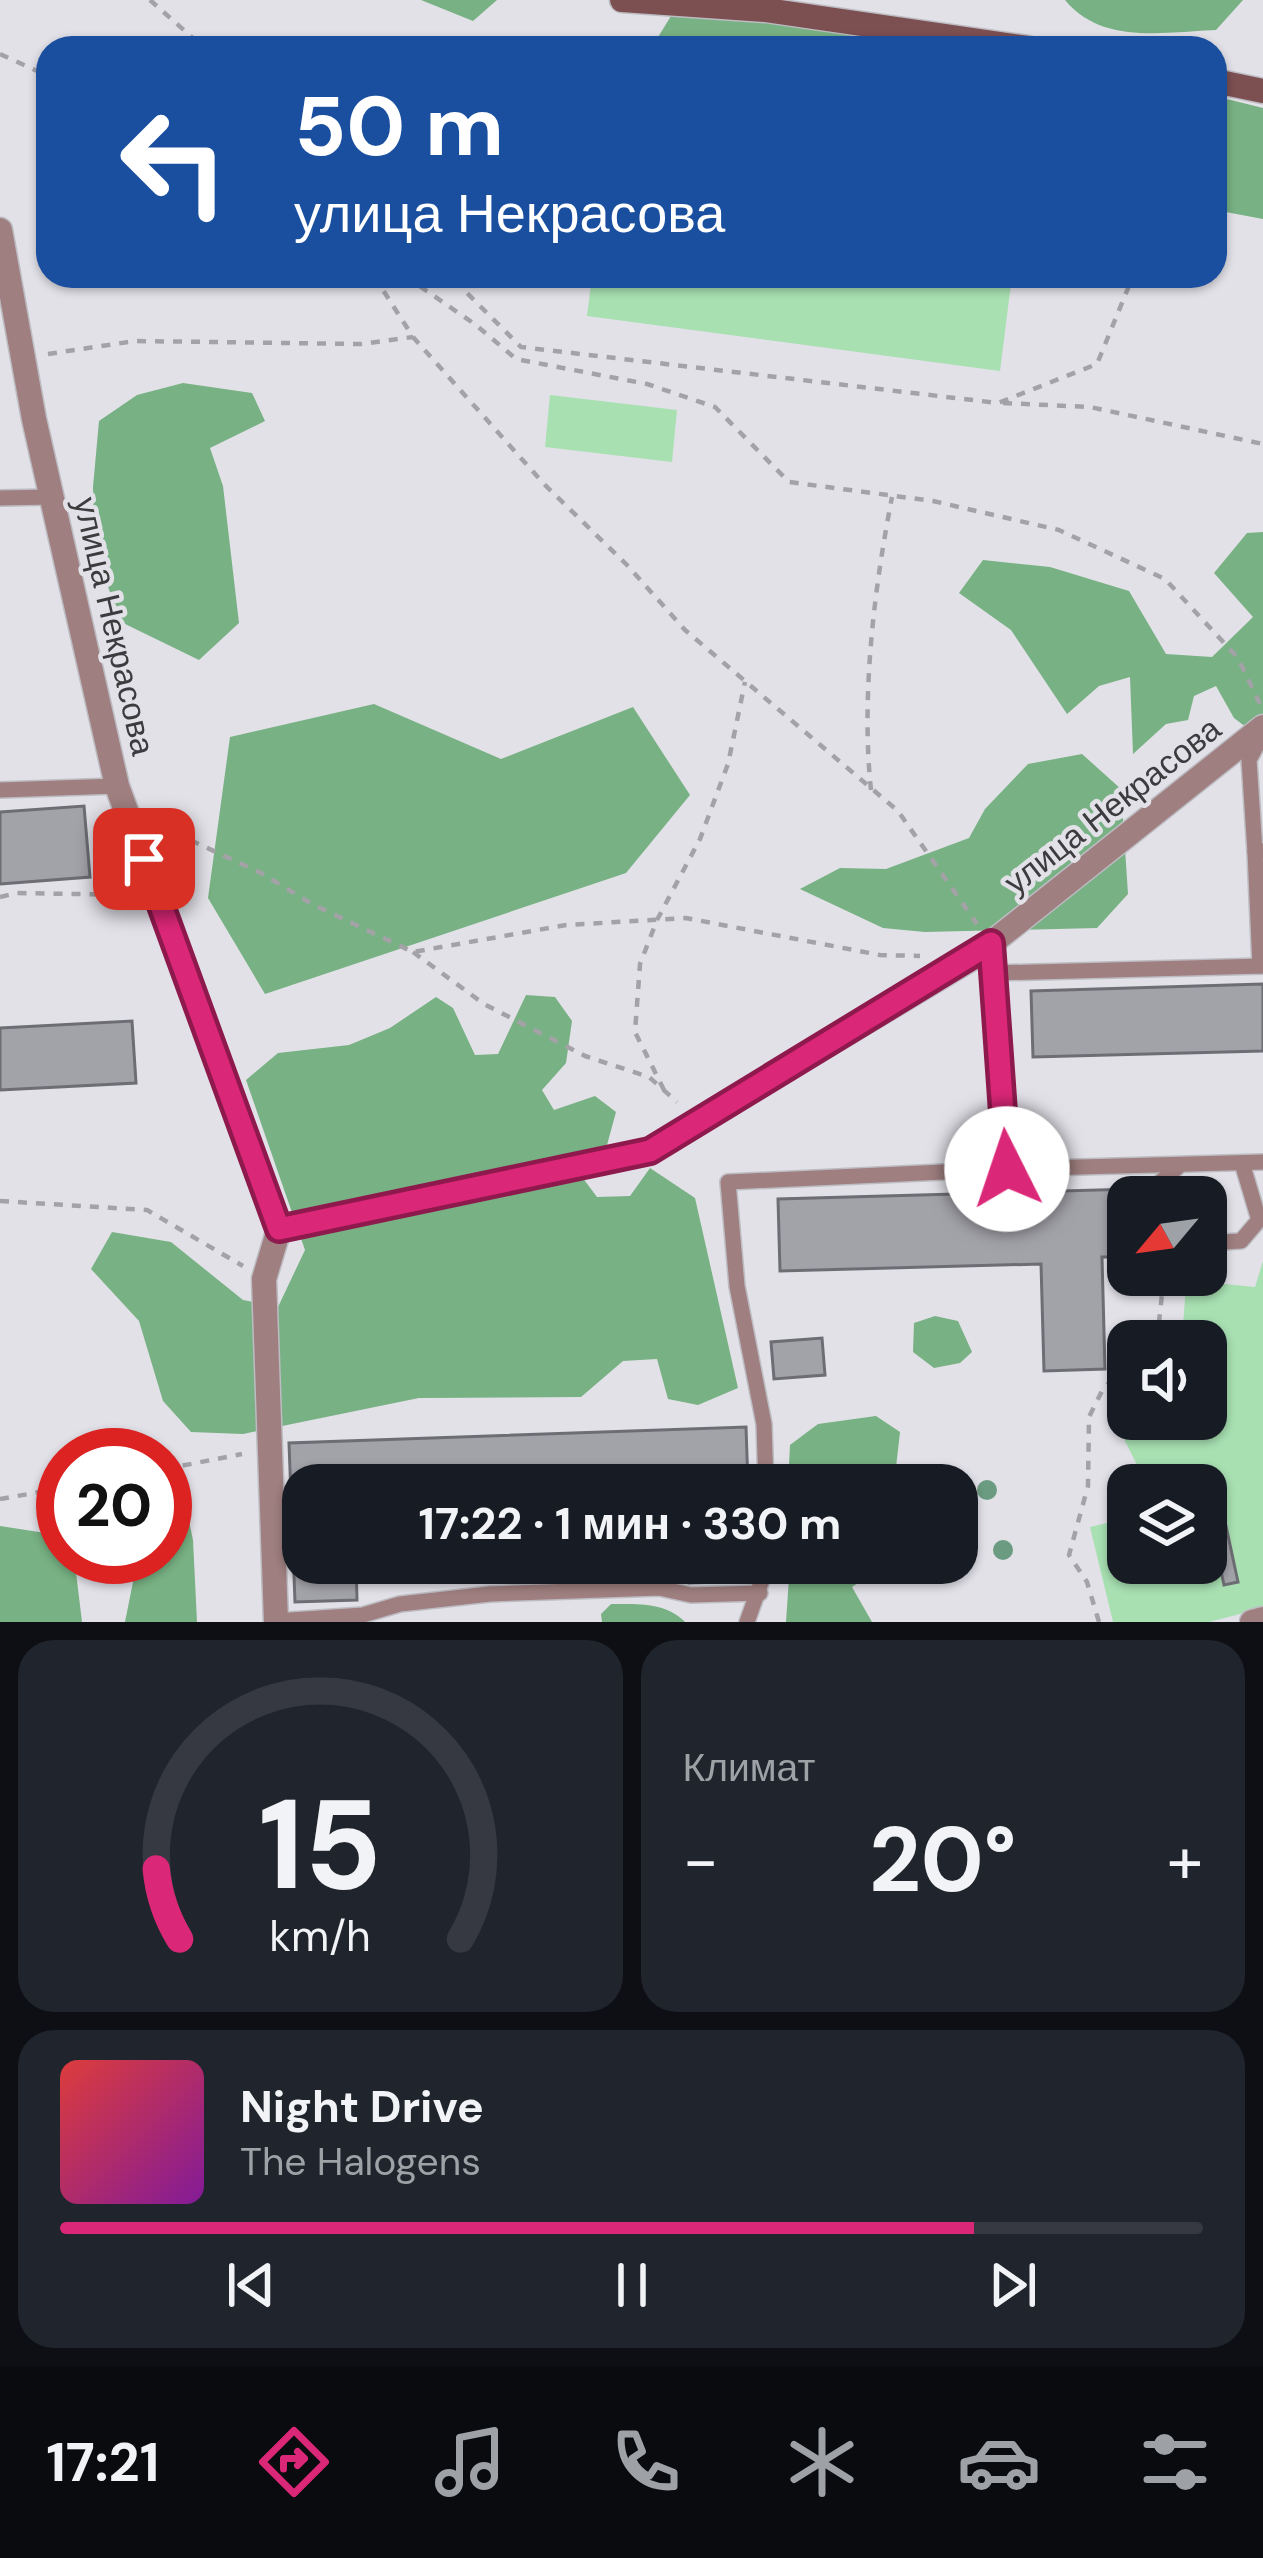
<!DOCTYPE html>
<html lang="ru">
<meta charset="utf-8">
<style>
body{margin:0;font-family:"DM Sans",sans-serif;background:#20242c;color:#f1f3f6;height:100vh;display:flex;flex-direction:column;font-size:45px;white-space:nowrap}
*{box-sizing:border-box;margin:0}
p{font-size:39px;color:#9ea1a6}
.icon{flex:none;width:66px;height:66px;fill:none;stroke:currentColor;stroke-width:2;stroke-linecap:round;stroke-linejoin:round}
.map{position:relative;height:1622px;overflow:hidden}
.details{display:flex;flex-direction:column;gap:18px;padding:18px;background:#0d0f14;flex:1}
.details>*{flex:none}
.banner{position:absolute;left:36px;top:36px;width:1191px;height:252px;border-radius:36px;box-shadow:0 3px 9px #0004;background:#1a4fa0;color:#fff;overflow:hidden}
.needle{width:78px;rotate:241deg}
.fabs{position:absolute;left:1107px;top:1176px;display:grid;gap:24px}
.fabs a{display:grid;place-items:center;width:120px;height:120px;border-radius:24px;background:#171b24;box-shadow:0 3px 9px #0004;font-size:60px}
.speed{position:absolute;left:36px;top:1428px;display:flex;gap:24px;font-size:60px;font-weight:700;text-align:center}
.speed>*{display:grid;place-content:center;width:156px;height:156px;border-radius:50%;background:#171b24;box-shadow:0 3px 9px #0004;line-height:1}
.speed .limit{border:18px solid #d22;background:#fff;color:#111}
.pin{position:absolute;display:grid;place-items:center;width:102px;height:102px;color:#fff;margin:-51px;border-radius:24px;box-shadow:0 6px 18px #0006}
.me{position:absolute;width:132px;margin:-66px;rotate:356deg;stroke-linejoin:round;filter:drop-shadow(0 0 9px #0008)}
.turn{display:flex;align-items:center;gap:42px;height:252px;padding:0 60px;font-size:54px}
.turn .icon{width:156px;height:156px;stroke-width:2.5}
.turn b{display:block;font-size:84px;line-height:102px}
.big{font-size:90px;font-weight:700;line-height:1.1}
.details .widget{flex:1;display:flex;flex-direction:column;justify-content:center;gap:18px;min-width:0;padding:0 42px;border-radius:36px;background:#20242c}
.details .dial{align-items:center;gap:0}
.dial svg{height:312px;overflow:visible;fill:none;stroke:#363941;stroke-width:7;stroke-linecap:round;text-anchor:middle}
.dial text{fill:#f1f3f6;stroke:none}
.song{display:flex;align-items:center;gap:36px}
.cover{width:144px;height:144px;border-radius:18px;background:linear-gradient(135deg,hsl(0 70% 55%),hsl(290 70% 35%))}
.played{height:12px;border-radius:6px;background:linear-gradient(90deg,#db2777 80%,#363941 80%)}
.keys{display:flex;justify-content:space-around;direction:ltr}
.heat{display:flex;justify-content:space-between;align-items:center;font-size:66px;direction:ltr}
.details .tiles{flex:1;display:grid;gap:18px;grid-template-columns:1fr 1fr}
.widget:last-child{grid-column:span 2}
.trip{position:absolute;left:282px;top:1464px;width:696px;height:120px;border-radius:36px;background:#171b24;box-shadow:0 3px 9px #0004;font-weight:700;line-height:120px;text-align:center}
.tab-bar{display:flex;height:192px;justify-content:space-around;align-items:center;background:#090b0e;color:#9ea1a6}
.tab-bar .icon{width:84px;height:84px}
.tab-bar .on{color:#db2777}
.tab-bar b{font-size:54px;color:#f1f3f6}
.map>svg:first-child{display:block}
.green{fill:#a8e0b2}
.forest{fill:#78b183}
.building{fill:#a2a2a9;stroke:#6d6d74;stroke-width:3}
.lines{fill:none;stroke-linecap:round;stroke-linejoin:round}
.lane-casing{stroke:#bdbcc3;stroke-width:18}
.street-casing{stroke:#bdbcc3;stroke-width:27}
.secondary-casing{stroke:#bdbcc3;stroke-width:27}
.path{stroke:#a3a2a7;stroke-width:4.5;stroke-dasharray:9 9;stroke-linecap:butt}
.lane{stroke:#9f7f7f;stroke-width:15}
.street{stroke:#9f7f7f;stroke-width:24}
.secondary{stroke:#7c4f51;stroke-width:24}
.tree{fill:#6b9c81}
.route-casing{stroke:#8e194d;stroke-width:30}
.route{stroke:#db2777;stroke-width:21}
.labels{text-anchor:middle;stroke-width:9;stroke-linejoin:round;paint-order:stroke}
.street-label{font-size:33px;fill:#3c3b3e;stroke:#e2e1e8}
</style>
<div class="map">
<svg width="1263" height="1622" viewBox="0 0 1263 1622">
<rect width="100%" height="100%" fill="#e2e1e8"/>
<g class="green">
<path d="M592,276H1012L1000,371L587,316Z"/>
<path d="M550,395L677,410L672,462L545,447Z"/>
<path d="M1263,1261V1608L1209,1622H1113L1090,1527L1128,1518V1563H1206V1485H1147L1109,1409L1128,1400V1419H1183L1193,1439L1209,1434L1201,1419H1206V1341H1182L1186,1284L1194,1285L1195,1281L1255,1287Z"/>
</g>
<g class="forest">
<path d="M421,0H497L473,21Z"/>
<path d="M1065,0H1243L1216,30C1164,32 1102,45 1065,0Z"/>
<path d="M671,16L758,18L957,48H721L655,42Z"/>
<path d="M1215,96L1263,108V219L1215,210Z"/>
<path d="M183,383L252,393L265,421L210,448L223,486L239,623L199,660L121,622L94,549L93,487L99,421L137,395Z"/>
<path d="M1263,532V740L1234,718L1216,686L1194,696L1188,720L1166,724L1133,754L1130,677L1099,686L1067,714L1011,630L959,593L983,560L1050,567L1129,591L1166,654L1212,657L1253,617L1214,573L1247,533Z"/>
<path d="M374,704L501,759L633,707L690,795L626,873L265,994L208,898L230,737Z"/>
<path d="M1082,754L1121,789L1128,894L1097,928L925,932L883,928L800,889L840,868L886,869L969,838L985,809L1028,764Z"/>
<path d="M526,995L555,997L572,1021L566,1063L542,1090L554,1110L595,1096L616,1112L607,1145L579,1173L597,1197L630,1196L650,1168L695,1198L738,1388L698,1405L668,1399L657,1359L623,1361L581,1397L419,1398L243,1434L191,1432L163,1401L139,1321L91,1269L112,1232L171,1242L243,1300L278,1307L305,1250L246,1080L278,1053L349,1045L390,1028L436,997L453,1008L475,1055L498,1054Z"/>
<path d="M935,1316L958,1321L972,1352L960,1363L934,1368L913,1352L914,1323Z"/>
<path d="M876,1416L900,1432L894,1485H788L790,1445L818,1424Z"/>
<path d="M165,1486L185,1502L193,1540L197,1622H125L138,1557H165Z"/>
<path d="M0,1526L52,1534L63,1549V1557H70L75,1564L82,1622H0Z"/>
<path d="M790,1563H875L876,1571L852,1587L872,1622H786Z"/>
<path d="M611,1604C637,1604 666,1602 685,1622H602L601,1614Z"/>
</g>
<g class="building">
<path d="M84,806L90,877L0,884V812Z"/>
<path d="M1263,984V1051L1033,1057L1031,991Z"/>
<path d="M132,1021L136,1083L0,1090V1028Z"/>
<path d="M1133,1189V1197H1128V1257H1102L1105,1369L1044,1371L1041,1264L780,1271L778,1199Z"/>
<path d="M822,1338L825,1375L774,1379L771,1342Z"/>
<path d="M746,1427L748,1485H303V1563H356L357,1600L295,1602L289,1443Z"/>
<path d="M1226,1526L1238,1582L1224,1585L1212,1529Z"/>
<path d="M688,1563H751L752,1581L689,1583Z"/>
</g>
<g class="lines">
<defs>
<g id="lane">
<path d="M0,498L51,497"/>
<path d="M1263,734L1249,760L1255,852L1263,851"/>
<path d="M0,790L117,786"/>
<path d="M1255,852L1260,966"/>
<path d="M991,943L1007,1169L1263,1162"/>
<path d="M993,973L1263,966"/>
<path d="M1159,1197L1157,1185L1180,1165"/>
<path d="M1206,1243L1241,1241L1259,1220L1242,1163"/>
<path d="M766,1485L764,1424L737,1286L728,1182L1007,1169"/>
<path d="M276,1621L363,1615L400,1604L490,1594L659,1588L691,1595L760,1593"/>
<path d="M747,1622L768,1563"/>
</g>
<g id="street">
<path d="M0,230L34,419L117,786L279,1229L264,1279L276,1622"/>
<path d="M279,1229L649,1151L974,957L1263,727"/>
<path d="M1252,1622L1263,1619"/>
</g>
<g id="secondary">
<path d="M622,0L766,10L1028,48"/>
<path d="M1215,81L1263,91"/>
</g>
</defs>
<use href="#lane" class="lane-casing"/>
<use href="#street" class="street-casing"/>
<use href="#secondary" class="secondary-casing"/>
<g class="path">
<path d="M150,0L204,48"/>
<path d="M0,54L48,76"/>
<path d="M374,276L413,337L544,484L627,565L685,630L898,811L977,924"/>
<path d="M405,276L476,325L516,359L647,384L715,407L789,482L933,501L1059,530L1165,579L1238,658L1260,704"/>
<path d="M467,276L466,292L521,347L998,403L1097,364L1133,276"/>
<path d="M48,354L135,341L361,344L413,337"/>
<path d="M1003,403L1090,407L1263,444"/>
<path d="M871,790C861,697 874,589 892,497"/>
<path d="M158,825L261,873L312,904L413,952L566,925L686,918L880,955L920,956"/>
<path d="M0,897L16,893L132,895"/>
<path d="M413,952L484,1004L585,1056L649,1077L677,1102"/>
<path d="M664,1090L635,1032L640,964L657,920L700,839L728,764L745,682"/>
<path d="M0,1201L147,1210L243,1266"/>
<path d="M1157,1341L1164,1275"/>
<path d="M165,1469L242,1454"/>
<path d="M0,1499L63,1488"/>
<path d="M1099,1622L1087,1582L1069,1555L1088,1486L1089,1417L1103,1389L1128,1364"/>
</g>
<use href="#lane" class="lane"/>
<use href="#street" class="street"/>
<use href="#secondary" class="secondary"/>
</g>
<g class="tree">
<circle cx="987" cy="1490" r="10"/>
<circle cx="1003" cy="1550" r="10"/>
</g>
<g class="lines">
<defs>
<path id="route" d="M144,859L279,1229L650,1151L991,943L1007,1169"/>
</defs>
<use href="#route" class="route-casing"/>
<use href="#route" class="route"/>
</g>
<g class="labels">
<g class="street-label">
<text transform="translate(115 626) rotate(77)" y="12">улица Некрасова</text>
<text transform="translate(1112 805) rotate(-38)" y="12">улица Некрасова</text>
</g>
</g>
</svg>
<div class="fabs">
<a><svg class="needle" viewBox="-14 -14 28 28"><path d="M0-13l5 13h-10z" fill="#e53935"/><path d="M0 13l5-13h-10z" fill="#9ea1a6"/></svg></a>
<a><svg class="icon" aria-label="sound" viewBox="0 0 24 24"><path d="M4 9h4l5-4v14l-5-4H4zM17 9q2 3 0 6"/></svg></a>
<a><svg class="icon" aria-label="layers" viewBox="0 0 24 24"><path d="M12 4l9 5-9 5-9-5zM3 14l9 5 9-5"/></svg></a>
</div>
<div class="speed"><div class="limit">20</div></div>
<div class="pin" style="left:144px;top:859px;background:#d93025"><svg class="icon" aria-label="arrive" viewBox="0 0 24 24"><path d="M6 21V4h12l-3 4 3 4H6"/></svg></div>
<svg class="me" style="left:1007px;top:1169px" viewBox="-20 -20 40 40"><circle r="19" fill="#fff"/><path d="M0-13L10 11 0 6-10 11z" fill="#db2777"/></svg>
<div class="trip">17:22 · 1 мин · 330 m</div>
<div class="banner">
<div class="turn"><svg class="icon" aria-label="left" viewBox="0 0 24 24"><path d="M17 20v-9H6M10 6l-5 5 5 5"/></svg><div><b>50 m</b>улица Некрасова</div></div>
</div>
</div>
<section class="details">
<div class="tiles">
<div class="widget dial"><svg viewBox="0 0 100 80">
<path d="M14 69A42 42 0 1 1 86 69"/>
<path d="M14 69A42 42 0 0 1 8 51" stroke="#db2777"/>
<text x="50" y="56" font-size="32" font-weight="700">15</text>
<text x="50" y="72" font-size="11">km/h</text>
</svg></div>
<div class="widget"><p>Климат</p>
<div class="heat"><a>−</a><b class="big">20°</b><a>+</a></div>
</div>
<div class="widget">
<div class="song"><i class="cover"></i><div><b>Night Drive</b><p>The Halogens</p></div></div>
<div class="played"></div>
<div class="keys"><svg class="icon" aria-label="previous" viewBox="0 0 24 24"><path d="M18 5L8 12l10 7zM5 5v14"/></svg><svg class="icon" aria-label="pause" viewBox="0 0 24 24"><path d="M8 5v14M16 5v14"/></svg><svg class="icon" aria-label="next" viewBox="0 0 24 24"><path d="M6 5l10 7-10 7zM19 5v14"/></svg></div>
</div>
</div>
</section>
<nav class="tab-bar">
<b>17:21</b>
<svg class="icon on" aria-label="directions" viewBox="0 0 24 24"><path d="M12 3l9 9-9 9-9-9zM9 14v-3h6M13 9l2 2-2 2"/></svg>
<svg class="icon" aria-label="music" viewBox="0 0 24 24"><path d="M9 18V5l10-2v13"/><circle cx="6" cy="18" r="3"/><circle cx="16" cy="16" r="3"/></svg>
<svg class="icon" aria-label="phone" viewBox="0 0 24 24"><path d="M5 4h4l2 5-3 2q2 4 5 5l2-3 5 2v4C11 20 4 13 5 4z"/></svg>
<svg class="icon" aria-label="climate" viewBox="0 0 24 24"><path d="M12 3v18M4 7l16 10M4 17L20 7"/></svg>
<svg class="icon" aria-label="car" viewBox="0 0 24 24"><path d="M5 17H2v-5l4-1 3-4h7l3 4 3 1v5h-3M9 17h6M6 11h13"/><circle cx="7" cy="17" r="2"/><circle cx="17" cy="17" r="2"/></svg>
<svg class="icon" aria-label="filters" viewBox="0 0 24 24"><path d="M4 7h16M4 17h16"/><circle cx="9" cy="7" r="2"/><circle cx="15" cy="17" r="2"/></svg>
</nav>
